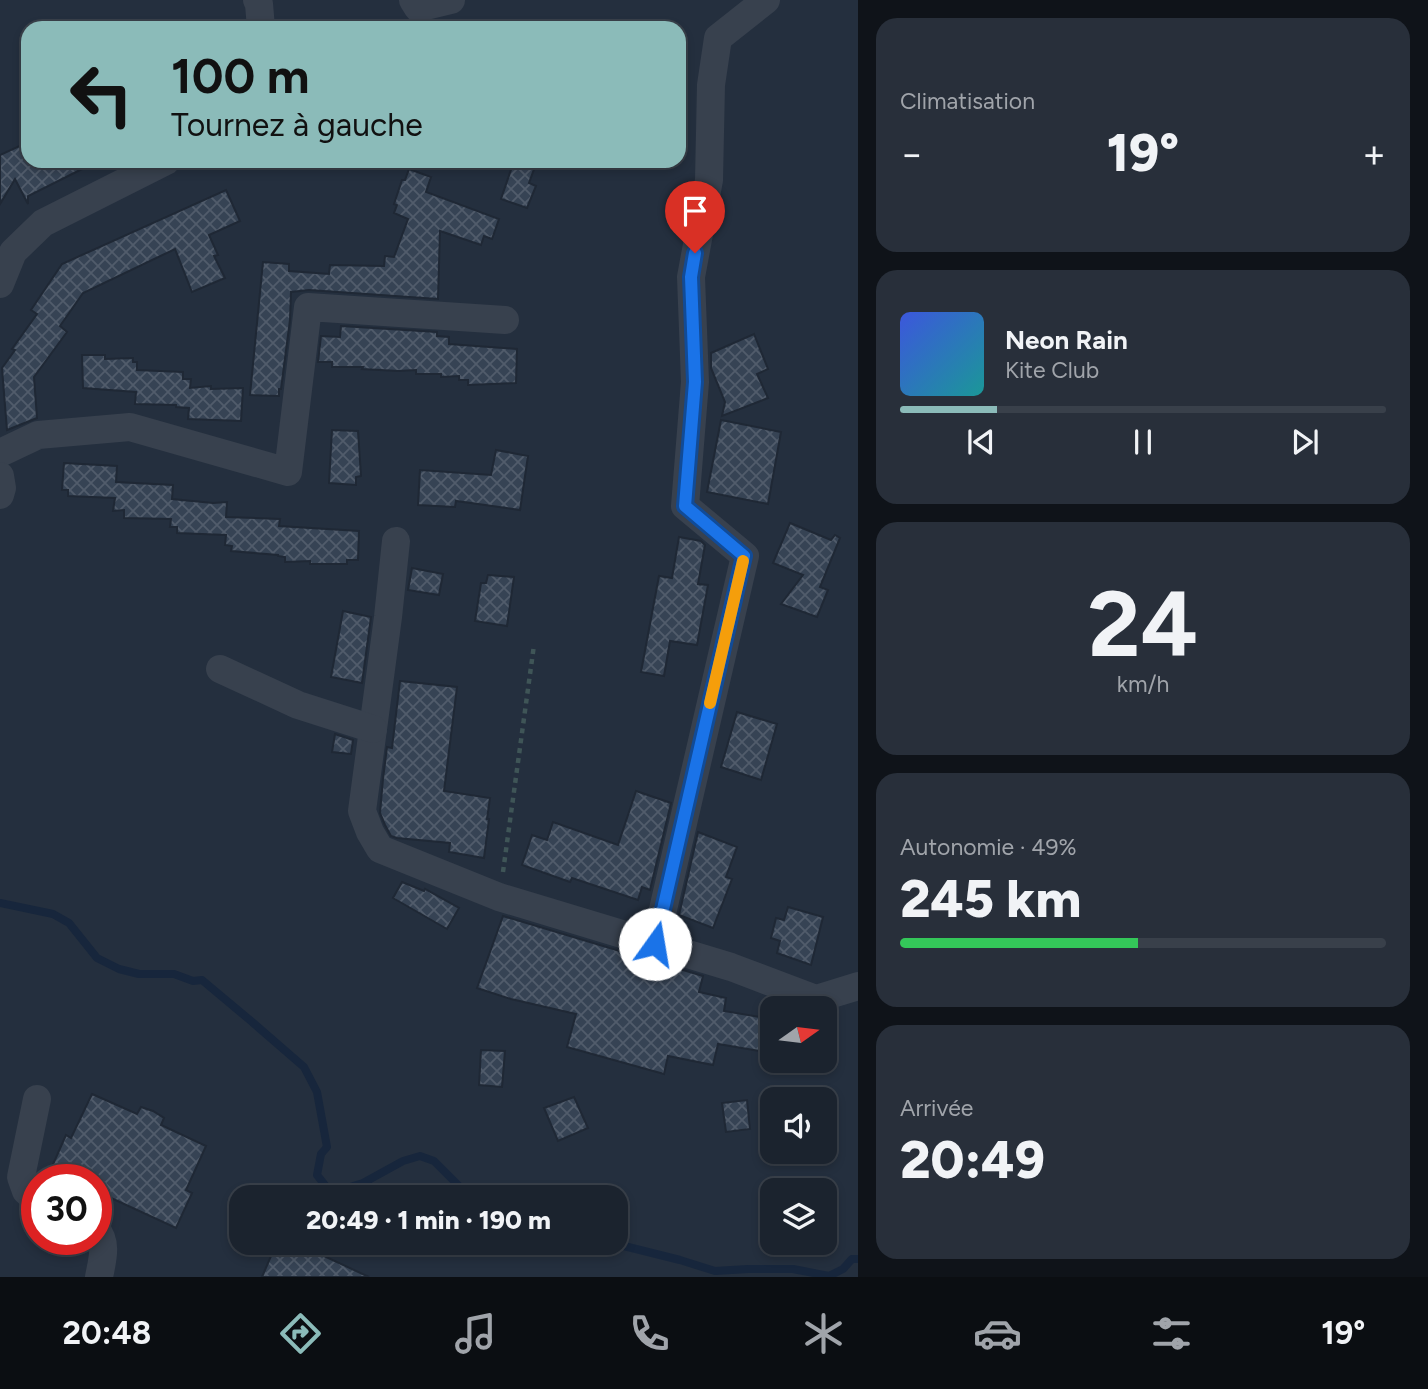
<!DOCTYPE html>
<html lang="fr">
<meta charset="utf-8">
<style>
body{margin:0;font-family:Figtree,sans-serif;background:#282f3a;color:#f1f3f6;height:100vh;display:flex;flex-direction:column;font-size:26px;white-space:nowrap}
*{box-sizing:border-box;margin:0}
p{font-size:23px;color:#a0a4aa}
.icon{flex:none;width:38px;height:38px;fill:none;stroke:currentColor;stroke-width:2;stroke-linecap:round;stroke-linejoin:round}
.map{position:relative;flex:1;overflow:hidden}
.side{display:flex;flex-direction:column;gap:18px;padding:18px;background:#0f1319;width:570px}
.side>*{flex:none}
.guide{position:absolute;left:21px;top:21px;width:665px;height:147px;border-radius:21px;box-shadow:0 4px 10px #0003,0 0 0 2px #39404a;background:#8bbbb9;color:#111;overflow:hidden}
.needle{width:46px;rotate:76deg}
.fabs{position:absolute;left:760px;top:996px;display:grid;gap:14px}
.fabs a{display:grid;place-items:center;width:77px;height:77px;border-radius:14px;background:#1b232e;box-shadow:0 4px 10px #0003,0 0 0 2px #39404a;font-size:35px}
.speed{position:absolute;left:21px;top:1164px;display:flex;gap:14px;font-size:35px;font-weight:700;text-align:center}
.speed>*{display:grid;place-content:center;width:91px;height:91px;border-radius:50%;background:#1b232e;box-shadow:0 4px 10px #0003,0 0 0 2px #39404a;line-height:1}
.speed .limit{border:10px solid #d22;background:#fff;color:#111}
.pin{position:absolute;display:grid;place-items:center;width:60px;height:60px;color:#fff;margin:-72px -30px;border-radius:50% 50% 50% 0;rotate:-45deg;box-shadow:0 0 7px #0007}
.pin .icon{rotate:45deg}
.me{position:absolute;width:77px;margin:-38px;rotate:13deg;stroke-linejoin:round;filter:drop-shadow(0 0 5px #0008)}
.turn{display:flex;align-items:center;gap:24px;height:147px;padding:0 35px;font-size:32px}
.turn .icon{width:91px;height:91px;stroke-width:2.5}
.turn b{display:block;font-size:49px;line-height:60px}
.big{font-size:52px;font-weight:800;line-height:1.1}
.side .card{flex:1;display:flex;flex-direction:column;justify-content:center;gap:10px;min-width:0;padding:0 24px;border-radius:21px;background:#282f3a}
.side .dial{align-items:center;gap:0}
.dial b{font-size:91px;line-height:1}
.song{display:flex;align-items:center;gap:21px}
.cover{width:84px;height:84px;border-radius:10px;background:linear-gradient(135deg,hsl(230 70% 55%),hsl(180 70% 35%))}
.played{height:7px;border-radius:4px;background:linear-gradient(90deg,#8bbbb9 20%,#39404a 20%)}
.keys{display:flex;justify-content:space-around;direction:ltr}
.heat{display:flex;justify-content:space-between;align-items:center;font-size:38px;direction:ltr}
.charge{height:10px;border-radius:5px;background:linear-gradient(90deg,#34c759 49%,#39404a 0)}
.trip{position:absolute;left:229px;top:1185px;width:399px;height:70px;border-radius:21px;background:#1b232e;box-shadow:0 4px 10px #0003,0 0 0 2px #39404a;font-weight:800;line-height:70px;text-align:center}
.menu{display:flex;height:112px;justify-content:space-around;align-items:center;background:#0b0e12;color:#a0a4aa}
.menu .icon{width:49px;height:49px}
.menu .active{color:#8bbbb9}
.menu b{font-size:32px;color:#f1f3f6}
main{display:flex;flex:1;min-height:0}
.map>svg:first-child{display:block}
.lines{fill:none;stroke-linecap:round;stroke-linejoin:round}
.stream{stroke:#17263c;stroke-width:8}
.building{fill:url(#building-cross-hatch);stroke:#1f2835;stroke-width:2}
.path{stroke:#3f5557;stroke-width:4.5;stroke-dasharray:5 5;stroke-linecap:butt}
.minor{stroke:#38414e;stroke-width:28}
.route-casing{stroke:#114b97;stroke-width:18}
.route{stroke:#1a73e8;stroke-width:12}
.slow{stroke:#f59e0b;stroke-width:12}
</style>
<main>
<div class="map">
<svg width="858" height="1277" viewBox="0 0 858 1277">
<defs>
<pattern id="building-cross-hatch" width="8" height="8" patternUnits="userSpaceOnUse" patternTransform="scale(1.75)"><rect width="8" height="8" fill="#364354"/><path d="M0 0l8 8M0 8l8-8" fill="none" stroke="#515c6b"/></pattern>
</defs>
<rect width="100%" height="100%" fill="#242f3e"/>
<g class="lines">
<g class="stream">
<path d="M0,903L53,914L69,923L97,958L119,969L139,974H174L193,981L202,980L251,1021L304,1067L317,1092L327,1147L321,1154L317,1175L328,1189L340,1190L363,1183L403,1161L420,1156L434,1161L470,1197"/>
<path d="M608,1242L680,1260L715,1271L748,1269H793L829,1276L843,1269L852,1259H858"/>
</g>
</g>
<g class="building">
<path d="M28,142V161H98L28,196V204L15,179L0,204V155Z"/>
<path d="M514,161H537L529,183L536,186L527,208L501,199Z"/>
<path d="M409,169L431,177L426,192L499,219L492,239L484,236L481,245L440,231L438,299L309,290L291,292L290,320L281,389H279V396L250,395L263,262L289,264V271L329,274L330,265L384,266L385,256L394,257L408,219L394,213L397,205L394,204L402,180H405Z"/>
<path d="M226,190L240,221L209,235L218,255L214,256L225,278L192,292L175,249L83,293L60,326L67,332L34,377L37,418L7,430L2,368L15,350L12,349L37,314L31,310L62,264Z"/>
<path d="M341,326L437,332V336L449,337V344L517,349L516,383L468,385V380H459V376L441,377V374H416V370L398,371L362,369L363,367H332V362H318L321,336L340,337Z"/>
<path d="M754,334L768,369L757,374L768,398L722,416L725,402L711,368V353Z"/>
<path d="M82,355H105V359L133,358V362H137V370L183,372V379H191L190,388L211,386V389L243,388L241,421L188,419L189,408L176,407V405L135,404L136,392L83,388Z"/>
<path d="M721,420L781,432L768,504L707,492Z"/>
<path d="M332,430L358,431L361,476L356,477V485L329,483Z"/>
<path d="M496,450L528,456L520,510L456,501L455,507L418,505L420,470L491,475Z"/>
<path d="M64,463L117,466L116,482L173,485L172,499L213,503L227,502L226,517L280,519L279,526L359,531L358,560H347V564H310V561L285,562V557L278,556V555L231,551L232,546L225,545L226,535L177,533V527H170L171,519L124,518V510L113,511L115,498L68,496V490H62Z"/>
<path d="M790,523L831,540L835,535L840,538L820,587L828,590L817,617L781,604L803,575L773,563Z"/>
<path d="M679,537L701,541L705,545L698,584L708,585L697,645L670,641L664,676L641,672L659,576L672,578Z"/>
<path d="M412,568L443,574L439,595L408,590Z"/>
<path d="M488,575L514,577L507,626L475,621L481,583H486Z"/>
<path d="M343,611L371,617L362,683L331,677Z"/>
<path d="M400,681L457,687L444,791L490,798L487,819H489L484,858L449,852L450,843L397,838L391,836L385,825L380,813L383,779L387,747L392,748Z"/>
<path d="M737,712L777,724L761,780L721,767Z"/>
<path d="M335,734L353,740L351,754L332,752Z"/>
<path d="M636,791L671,803L650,890L642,887L638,900L572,878L570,882L522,865L532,835L547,840L553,822L618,845Z"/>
<path d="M698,832L737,847L726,877L732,879L713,928L679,915Z"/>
<path d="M402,882L424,891L425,889L459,908L447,929L393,898Z"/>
<path d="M788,907L823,917L811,965L777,953L780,941L771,938L776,918L784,920Z"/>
<path d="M503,916L703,976L699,992L726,998L724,1011L772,1019V1053L718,1044L713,1065L668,1056L664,1074L567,1047L576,1014L511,999L477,988Z"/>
<path d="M481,1050L505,1051L502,1087L479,1085Z"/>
<path d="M92,1094L137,1114L141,1107L153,1111L164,1118L161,1125L206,1146L186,1190L192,1193L176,1228L96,1191V1180H69L50,1171L66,1135L71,1138Z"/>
<path d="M574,1097L588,1128L558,1141L544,1108Z"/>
<path d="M747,1100L750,1129L726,1132L722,1103Z"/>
<path d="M277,1242H294L369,1277H262Z"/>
</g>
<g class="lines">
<path class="path" d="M503,872L534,645"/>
<g class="minor">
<path d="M257,0L259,4L261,28"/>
<path d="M413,0L418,8L451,0"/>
<path d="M0,284L13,252L43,223L166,161"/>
<path d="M0,453L38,435L130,427L288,472L308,307L505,320"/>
<path d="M0,476L2,488L0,495"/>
<path d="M396,541L388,617L362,811L370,832L380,849L499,897L731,967L816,999L858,986"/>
<path d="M220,669L298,705L373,729"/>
<path d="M655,944L745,556L685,506L695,382L691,277L709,180L711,85L718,38L766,0"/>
<path d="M37,1201L26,1191L21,1177L37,1099"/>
<path d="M96,1229C108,1243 102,1261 99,1277"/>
</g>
</g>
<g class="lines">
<defs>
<path id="route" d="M655,944L744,556L685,506L695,382L691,277L695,253"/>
</defs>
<use href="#route" class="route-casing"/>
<use href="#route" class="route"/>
<path class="slow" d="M710,703L743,561"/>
</g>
</svg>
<div class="fabs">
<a><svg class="needle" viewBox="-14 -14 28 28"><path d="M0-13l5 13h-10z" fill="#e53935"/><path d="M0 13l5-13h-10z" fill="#a0a4aa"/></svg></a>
<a><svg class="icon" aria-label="sound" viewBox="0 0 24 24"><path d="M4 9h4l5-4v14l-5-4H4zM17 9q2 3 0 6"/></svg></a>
<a><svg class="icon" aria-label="layers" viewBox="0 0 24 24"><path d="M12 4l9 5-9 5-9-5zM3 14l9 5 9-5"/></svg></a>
</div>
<div class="speed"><div class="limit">30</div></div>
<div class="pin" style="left:695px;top:253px;background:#d93025"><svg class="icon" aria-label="arrive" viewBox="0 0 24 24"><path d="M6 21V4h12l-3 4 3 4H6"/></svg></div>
<svg class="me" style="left:655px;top:944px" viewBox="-20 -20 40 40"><circle r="19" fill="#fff"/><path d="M0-13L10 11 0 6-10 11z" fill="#1a73e8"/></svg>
<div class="trip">20:49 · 1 min · 190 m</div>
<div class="guide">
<div class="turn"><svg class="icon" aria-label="left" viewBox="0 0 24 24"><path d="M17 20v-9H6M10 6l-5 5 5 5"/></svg><div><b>100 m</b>Tournez à gauche</div></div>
</div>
</div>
<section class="side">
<div class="card"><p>Climatisation</p>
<div class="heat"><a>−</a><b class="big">19°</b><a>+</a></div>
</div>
<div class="card">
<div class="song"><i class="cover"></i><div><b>Neon Rain</b><p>Kite Club</p></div></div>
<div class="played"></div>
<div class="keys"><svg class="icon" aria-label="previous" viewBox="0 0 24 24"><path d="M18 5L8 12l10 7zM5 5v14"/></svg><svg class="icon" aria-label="pause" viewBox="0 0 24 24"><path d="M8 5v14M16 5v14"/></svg><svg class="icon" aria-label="next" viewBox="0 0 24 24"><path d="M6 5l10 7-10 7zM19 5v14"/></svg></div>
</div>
<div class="card dial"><b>24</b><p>km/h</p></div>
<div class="card"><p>Autonomie · 49%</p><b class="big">245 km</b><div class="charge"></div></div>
<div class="card"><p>Arrivée</p><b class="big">20:49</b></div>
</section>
</main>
<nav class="menu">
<b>20:48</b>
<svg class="icon active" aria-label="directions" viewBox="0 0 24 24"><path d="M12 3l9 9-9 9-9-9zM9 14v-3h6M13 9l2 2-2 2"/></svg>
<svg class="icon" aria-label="music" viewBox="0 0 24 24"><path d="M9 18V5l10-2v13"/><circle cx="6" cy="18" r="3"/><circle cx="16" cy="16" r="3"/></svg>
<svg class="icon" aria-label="phone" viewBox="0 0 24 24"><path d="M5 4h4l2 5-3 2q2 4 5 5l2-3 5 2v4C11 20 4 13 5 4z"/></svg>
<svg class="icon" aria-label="climate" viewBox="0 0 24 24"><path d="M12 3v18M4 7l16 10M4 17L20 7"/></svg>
<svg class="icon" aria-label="car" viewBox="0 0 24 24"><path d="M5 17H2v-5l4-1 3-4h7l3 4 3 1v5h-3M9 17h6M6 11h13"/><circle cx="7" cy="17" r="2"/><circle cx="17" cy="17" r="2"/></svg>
<svg class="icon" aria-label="filters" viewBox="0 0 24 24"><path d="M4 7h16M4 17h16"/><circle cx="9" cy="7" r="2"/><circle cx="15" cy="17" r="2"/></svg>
<b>19°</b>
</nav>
